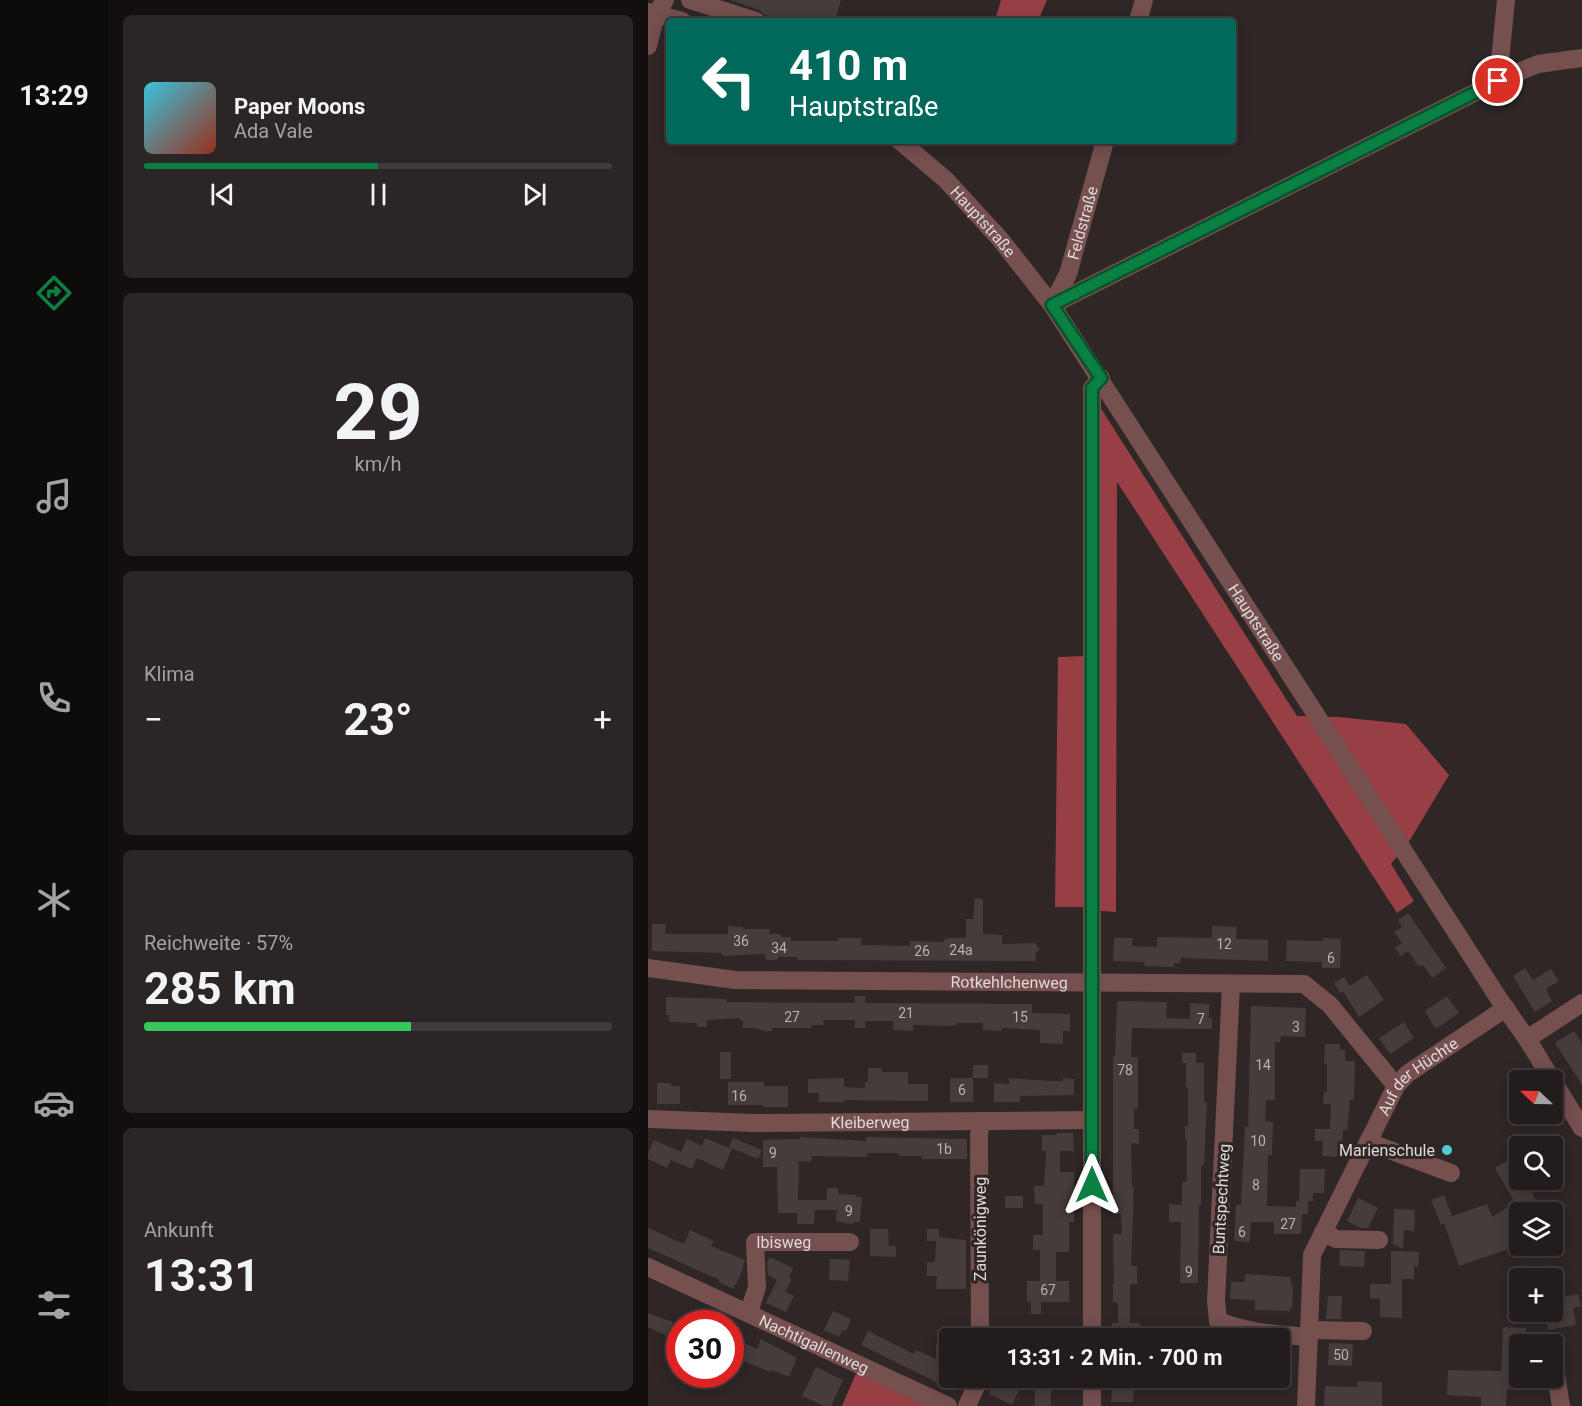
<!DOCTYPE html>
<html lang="de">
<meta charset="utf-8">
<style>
body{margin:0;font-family:Roboto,sans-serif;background:#2b2525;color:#f1f3f6;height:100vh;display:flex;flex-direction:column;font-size:22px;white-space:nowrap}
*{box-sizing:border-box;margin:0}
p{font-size:20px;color:#a3a1a3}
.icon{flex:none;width:33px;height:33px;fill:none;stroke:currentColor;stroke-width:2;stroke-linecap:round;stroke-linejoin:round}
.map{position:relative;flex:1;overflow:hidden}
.sheet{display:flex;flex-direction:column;gap:15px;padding:15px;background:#130f0f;width:540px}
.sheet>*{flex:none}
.hud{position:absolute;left:18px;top:18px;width:570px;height:126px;border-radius:6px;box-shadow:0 3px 15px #0003,0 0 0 2px #403a3b;background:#00695c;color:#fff;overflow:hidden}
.needle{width:39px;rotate:292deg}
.controls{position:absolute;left:861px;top:1070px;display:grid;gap:12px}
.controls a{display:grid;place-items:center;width:54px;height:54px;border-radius:6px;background:#231c1c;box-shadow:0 3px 15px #0003,0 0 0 2px #403a3b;font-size:30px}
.speed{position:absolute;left:18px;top:1310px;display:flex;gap:12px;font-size:30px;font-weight:700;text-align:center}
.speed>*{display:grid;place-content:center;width:78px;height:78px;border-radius:50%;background:#231c1c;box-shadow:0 3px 15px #0003,0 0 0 2px #403a3b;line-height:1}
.speed .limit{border:9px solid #d22;background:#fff;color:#111}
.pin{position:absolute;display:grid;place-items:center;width:51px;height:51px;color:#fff;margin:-26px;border:3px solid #fff;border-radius:50%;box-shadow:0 2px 6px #0007}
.me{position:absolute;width:66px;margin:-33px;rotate:0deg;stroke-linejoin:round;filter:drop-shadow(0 0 4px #0008)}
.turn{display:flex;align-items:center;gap:21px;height:126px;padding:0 24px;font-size:27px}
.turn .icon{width:78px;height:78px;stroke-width:2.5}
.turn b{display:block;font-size:42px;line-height:51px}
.big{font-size:45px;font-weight:700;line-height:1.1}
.sheet .widget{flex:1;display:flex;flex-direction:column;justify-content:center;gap:9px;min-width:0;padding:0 21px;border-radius:9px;background:#2b2525}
.sheet .dial{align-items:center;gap:0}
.dial b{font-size:78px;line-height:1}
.song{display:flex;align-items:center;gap:18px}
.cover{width:72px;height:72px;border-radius:9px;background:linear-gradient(135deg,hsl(190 70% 55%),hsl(10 70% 35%))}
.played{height:6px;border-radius:3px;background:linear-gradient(90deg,#0b8043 50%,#403a3b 50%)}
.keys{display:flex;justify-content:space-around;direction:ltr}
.heat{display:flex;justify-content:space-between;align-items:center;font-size:33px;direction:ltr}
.charge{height:9px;border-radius:4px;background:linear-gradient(90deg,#34c759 57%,#403a3b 0)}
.trip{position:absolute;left:291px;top:1328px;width:351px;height:60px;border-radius:6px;background:#231c1c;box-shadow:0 3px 15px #0003,0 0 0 2px #403a3b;font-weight:700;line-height:60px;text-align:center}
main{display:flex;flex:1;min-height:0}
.tab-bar{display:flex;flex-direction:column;width:108px;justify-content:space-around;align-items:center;background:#0e0b0b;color:#a3a1a3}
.tab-bar .icon{width:42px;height:42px}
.tab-bar .selected{color:#0b8043}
.tab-bar b{font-size:27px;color:#f1f3f6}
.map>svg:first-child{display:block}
.forest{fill:#973f44}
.building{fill:#453c3b}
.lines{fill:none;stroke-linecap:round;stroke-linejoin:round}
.minor{stroke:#764f4f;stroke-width:18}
.route-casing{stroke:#07532c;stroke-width:15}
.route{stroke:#0b8043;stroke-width:10}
.poi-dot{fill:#51ccd2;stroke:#2f2626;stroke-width:2}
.labels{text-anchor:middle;stroke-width:6;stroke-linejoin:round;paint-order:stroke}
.number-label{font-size:14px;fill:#b8b2b2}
.street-label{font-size:16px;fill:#dfdad9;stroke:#2f2626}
.poi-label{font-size:16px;fill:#dfdad9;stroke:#2f2626;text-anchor:end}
</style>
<main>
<nav class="tab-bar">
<b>13:29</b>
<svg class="icon selected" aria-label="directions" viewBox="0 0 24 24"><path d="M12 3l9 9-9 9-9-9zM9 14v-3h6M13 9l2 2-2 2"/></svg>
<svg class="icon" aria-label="music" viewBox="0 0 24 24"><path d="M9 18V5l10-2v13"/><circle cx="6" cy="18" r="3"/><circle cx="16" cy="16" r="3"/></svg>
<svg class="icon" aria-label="phone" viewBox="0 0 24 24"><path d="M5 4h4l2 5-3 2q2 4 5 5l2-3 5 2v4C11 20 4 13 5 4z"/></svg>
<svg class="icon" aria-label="climate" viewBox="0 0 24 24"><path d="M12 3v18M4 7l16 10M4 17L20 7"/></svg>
<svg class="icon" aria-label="car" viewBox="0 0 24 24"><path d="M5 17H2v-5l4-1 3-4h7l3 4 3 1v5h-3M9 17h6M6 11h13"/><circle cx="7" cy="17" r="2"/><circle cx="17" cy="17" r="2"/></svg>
<svg class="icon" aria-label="filters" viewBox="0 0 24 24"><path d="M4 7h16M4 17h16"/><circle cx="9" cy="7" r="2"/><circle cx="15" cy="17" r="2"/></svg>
</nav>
<section class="sheet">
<div class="widget">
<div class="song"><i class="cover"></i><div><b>Paper Moons</b><p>Ada Vale</p></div></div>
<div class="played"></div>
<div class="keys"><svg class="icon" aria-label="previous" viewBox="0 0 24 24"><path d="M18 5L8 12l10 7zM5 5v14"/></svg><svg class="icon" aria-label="pause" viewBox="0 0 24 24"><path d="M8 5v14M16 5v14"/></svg><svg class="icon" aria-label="next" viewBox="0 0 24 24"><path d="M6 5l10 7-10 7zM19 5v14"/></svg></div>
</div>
<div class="widget dial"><b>29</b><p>km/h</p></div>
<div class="widget"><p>Klima</p>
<div class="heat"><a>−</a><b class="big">23°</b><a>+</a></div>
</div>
<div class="widget"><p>Reichweite · 57%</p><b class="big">285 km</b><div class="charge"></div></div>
<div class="widget"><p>Ankunft</p><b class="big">13:31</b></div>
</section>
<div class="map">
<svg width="934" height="1406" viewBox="0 0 934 1406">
<rect width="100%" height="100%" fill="#2f2626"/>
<g class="forest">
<path d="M353,0H399L390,21H353L347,20Z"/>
<path d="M438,385L649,716L691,717L758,724L801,775L762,840L743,864L766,901L749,913L469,482L468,912L455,911L439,907H407L410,657L438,656Z"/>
<path d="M209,1371L280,1406H194Z"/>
</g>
<g class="building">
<path d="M82,0H193L187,21H145L117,15L111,10Z"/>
<path d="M327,898L335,899V934L354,935V944L386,943L392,949L388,953L387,961L149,960V957H131L129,960H118L117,954L74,956V953L4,951V924H18L17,934H80V926L95,927V929H122L121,934H133V937H143V941H190V938H213V945L262,946V941L296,942V939L301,938H318V919H325Z"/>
<path d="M760,913L798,968L784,978L775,965L771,967L760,951L753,956L747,948L754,943L746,932L754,927L750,920Z"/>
<path d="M564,926L589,927L588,939L620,940V961L533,958L532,963H526V967L496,966L497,962L465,961L466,938H485L484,946L509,947V937L564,938Z"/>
<path d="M675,938L693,939L692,968H674V962L638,961L639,940L675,941Z"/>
<path d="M877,968L885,980L903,969L911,981L898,989L904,1001L887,1012L865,976Z"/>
<path d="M719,975L736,1000L711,1017L695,991L692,993L686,983L696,977L702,986Z"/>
<path d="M207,996H217V1003L384,1004V1013L422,1014V1031H415V1044L392,1043V1030L354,1028V1031L335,1030V1023H309V1025L303,1026L265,1025V1031L245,1030V1021H217V1028H207V1020H175L176,1025H163V1028H124V1031H118L104,1028H95V1020H92V1018L59,1020V1027H49V1023L21,1022V1015H18V997L78,999V1002L207,1003Z"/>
<path d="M799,996L811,1013L788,1029L777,1011Z"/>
<path d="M469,1001L519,1002L518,1018L542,1019V1003L561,1004V1018H564V1029L484,1028L483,1057H490V1109H486V1129H491V1144L483,1143L484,1187H486L483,1266H489V1284H482V1323H492V1334H480V1338H464V1323H470V1303L465,1302V1284H466L465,1234H474L473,1214H465V1057H467Z"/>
<path d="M603,1006L658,1008L657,1037L633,1036L632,1042H627V1100H618L617,1121L625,1122L624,1155H620L619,1206L648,1207V1201H660V1214H654L653,1234H626V1222H603L602,1242L586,1241L588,1205H593L597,1127H600Z"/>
<path d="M756,1022L766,1038L742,1054L731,1038Z"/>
<path d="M926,1031L934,1043V1085L907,1043Z"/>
<path d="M677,1044H692V1050H697V1061H707L706,1100H702L699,1130H695L694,1157L674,1156L675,1141H667V1129H682L683,1104H675L676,1092H679V1064H676Z"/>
<rect x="72" y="1052" width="11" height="27"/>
<path d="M534,1053H548V1063H556V1102H559L556,1165H553V1205H551L550,1283H532L533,1222H521V1204L534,1205V1182H539V1140H537V1126H540V1087H538V1063H534Z"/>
<rect x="325" y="1065" width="15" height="13"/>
<path d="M220,1068H234V1072H260V1084H280V1101L196,1100V1102H171V1093H160V1079L196,1078V1087L217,1088V1082H220Z"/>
<rect x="302" y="1078" width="23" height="24"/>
<path d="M361,1078L402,1081H415V1078L426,1079V1095L372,1096V1102H346V1083L361,1084Z"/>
<path d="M80,1082H116V1086H140V1107H116L115,1105H80Z"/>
<path d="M9,1083H23V1086H32V1104H9Z"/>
<path d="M409,1133H425L426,1151H412V1172H426V1222H421V1252H408V1281H421V1302H393V1314H383V1302H379V1281H392V1250H385V1235H395V1204H387L386,1186H396L398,1151H394V1135H409Z"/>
<path d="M152,1137L218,1141V1137L319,1139V1159H274V1156H251V1153H219V1157L164,1156L163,1162L151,1161L150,1200H179V1188H190V1194L209,1195L208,1197H214L212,1222H206L204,1224L188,1221L189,1210H167L166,1224H149V1213H130L129,1167H115V1140L152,1139Z"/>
<path d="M57,1138L84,1149L75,1170L49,1158L44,1169L23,1160L19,1168L0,1159V1153L6,1140L33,1152L39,1139L54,1146Z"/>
<path d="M85,1138L114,1150L110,1159L81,1147Z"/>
<path d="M864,1158L872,1170V1179H876L895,1212H872V1241L867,1242L869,1246L811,1266L796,1223L793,1225L783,1200L796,1195L804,1216L839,1204L844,1217L867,1203L847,1168Z"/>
<path d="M652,1169H677L676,1193H665V1201H651Z"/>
<rect x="357" y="1196" width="18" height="12"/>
<path d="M710,1198L730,1208L720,1228H713L699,1221Z"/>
<path d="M746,1209L767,1210L766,1231L756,1230L755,1249L745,1244Z"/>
<path d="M0,1228L36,1244L42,1230L66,1241L63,1246L97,1260L92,1276L85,1289L71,1282L72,1280L0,1248Z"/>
<path d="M222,1229H240L241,1246H248V1257L222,1256Z"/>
<path d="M279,1229H291V1237L318,1240V1289H288L289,1276H279V1262H287L288,1241H279Z"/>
<path d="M692,1250L717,1251L716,1267L691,1266Z"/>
<path d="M743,1251L771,1252L770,1267L766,1266V1279H754V1318L732,1317V1299L722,1298V1284H743Z"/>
<path d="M122,1257L145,1268L141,1277L144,1279L137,1292L146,1296L138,1312L118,1303L129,1280L120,1275L119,1263Z"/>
<path d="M182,1259L202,1260L200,1281L181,1280Z"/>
<path d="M597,1274L643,1277V1285H645L644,1308H642V1311L607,1310V1300L582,1299L583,1282H597Z"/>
<path d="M930,1294L933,1306L925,1308L928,1325L900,1330L896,1311H904V1308L911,1307L909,1298Z"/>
<path d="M680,1296H694L693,1319H678Z"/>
<path d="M185,1311L203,1319L198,1331L195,1330L191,1337L176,1330Z"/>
<path d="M0,1313L25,1322L19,1336L0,1327Z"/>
<path d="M855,1327L878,1328V1344H872V1377H887L886,1390L859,1389L858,1406H833V1397L799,1395L800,1370L853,1371Z"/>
<rect x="406" y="1328" width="20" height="10"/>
<path d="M220,1331L266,1354L268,1350L288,1359V1344H302V1377H313L306,1391L213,1345Z"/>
<path d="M86,1338L109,1349L113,1339L149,1358L141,1377L124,1370L122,1372L91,1359L82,1378V1347Z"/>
<path d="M681,1343L705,1344L704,1366L680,1365Z"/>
<path d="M168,1367L195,1380L183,1406H176L154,1396Z"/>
<path d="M349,1377H361L358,1381L372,1388L364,1405L341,1394Z"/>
<path d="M465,1377H486L485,1402H463Z"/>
<rect x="387" y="1378" width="16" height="28"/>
<path d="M709,1381L734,1382V1406H676L677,1386L709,1387Z"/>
</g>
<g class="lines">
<g class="minor">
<path d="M42,0L108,21"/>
<path d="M0,12L34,21"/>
<path d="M490,21L496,0"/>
<path d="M0,46L8,14L17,0"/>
<path d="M850,81L858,0"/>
<path id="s1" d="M252,141L298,180L352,239L404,305L853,1002L879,1039L934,1128"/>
<path d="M404,305L856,78L890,64L934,58"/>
<path id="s2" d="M404,305L420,274L457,141"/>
<path id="s3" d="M0,968L87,980L656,984L682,1005L748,1086"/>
<path d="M583,985L568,1301L570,1321C601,1333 627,1334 660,1337"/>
<path d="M879,1039L934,1003"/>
<path id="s4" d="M0,1119L106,1123L444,1120"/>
<path d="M720,1142L803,1173"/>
<path d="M675,1232L688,1239L731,1240"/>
<path id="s5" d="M0,1267L300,1406"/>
<path id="s6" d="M101,1312L109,1287L107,1242H202"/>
<path d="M661,1330L715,1331"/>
<path d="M332,1338L331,1135L333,1121"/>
<path d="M444,1338V388L453,378"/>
<path d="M905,1356L913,1406"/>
<path d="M319,1406L332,1377"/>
<path d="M444,1406V1377"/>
<path id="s7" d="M658,1406L664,1255L748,1086L759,1074L858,1008"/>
</g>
</g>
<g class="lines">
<defs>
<path id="route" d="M444,1185V388L453,378L404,305L850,81"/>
</defs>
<use href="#route" class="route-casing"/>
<use href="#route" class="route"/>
</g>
<circle class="poi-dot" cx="799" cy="1150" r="6"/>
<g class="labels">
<g class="number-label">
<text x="93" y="946">36</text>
<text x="576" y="949">12</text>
<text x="131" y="953">34</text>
<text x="313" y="955">24a</text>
<text x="274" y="956">26</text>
<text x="683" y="963">6</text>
<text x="258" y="1018">21</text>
<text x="144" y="1022">27</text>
<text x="372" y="1022">15</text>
<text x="553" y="1024">7</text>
<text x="648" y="1032">3</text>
<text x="615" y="1070">14</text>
<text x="477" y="1075">78</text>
<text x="314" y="1095">6</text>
<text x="91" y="1101">16</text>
<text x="610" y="1146">10</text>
<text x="296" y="1154">1b</text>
<text x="125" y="1158">9</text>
<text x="608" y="1190">8</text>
<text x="201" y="1216">9</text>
<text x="640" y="1229">27</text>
<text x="594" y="1237">6</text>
<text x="541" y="1277">9</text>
<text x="400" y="1295">67</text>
<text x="693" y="1360">50</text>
</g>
<g class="street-label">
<text dy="6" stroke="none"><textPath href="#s1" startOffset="116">Hauptstraße</textPath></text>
<text dy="6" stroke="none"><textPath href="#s2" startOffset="88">Feldstraße</textPath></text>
<text dy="6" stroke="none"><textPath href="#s1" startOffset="602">Hauptstraße</textPath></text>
<text dy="6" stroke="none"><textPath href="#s3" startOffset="362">Rotkehlchenweg</textPath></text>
<text dy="6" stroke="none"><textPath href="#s7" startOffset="362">Auf der Hüchte</textPath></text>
<text dy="6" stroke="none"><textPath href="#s4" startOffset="222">Kleiberweg</textPath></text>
<text transform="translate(573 1199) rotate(-87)" y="6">Buntspechtweg</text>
<text transform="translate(332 1229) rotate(-90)" y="6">Zaunkönigweg</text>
<text dy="6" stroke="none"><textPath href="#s6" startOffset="100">Ibisweg</textPath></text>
<text dy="6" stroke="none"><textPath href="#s5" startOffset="183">Nachtigallenweg</textPath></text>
</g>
<g class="poi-label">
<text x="787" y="1156">Marienschule</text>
</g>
</g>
</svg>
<div class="controls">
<a><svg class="needle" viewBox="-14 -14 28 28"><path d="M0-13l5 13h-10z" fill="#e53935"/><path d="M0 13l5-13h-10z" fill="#a3a1a3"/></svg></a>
<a><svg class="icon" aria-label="search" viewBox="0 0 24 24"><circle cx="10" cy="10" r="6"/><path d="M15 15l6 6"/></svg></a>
<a><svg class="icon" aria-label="layers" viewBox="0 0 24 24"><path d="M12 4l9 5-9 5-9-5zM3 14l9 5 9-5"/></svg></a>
<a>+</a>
<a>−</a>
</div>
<div class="speed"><div class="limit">30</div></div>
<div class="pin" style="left:850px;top:81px;background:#d93025"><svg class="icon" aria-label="arrive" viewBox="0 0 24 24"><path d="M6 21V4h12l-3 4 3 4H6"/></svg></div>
<svg class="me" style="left:444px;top:1185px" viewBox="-20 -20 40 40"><path d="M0-17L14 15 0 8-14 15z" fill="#0b8043" stroke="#fff" stroke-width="4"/></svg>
<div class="trip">13:31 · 2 Min. · 700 m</div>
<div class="hud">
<div class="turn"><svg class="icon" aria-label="left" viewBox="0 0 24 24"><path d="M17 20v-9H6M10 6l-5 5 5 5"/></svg><div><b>410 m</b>Hauptstraße</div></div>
</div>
</div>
</main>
